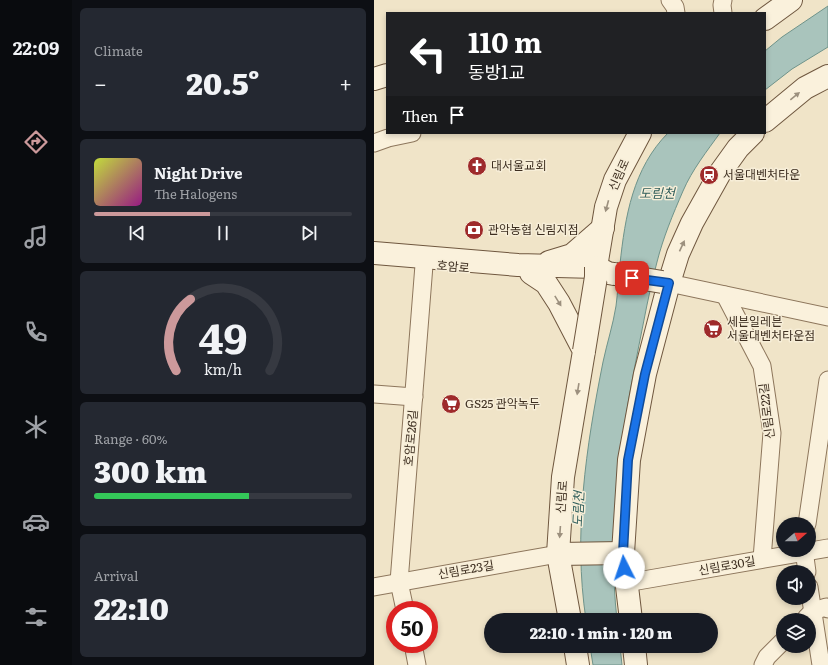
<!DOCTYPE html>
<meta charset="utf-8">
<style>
body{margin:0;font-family:Literata,"Noto Sans KR",serif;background:#242831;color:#f1f3f6;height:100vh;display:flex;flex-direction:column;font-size:15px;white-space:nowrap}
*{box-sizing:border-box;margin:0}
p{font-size:13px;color:#9ea1a6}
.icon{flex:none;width:22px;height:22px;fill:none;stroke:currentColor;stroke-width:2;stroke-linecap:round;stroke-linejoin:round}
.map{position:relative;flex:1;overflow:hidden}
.details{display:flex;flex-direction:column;gap:8px;padding:8px;background:#0d0f14;width:302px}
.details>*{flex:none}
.guide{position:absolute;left:12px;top:12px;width:380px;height:122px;border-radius:0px;box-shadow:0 2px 6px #0003;background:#202124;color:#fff;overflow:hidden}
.needle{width:26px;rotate:70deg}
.controls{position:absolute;left:402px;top:517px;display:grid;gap:8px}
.controls a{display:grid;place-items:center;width:40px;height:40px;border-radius:50%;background:#171b24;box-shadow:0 2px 6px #0003;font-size:20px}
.speed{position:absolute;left:12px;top:601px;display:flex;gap:8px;font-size:20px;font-weight:700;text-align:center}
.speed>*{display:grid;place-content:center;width:52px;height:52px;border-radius:50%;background:#171b24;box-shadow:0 2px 6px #0003;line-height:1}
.speed .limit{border:6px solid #d22;background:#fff;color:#111}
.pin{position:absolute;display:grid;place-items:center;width:34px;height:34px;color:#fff;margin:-17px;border-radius:8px;box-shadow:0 2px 6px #0006}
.me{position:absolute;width:44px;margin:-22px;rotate:356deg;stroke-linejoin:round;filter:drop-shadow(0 0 3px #0008)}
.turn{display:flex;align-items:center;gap:14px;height:84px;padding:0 16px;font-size:18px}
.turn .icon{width:52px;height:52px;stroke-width:2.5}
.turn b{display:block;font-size:28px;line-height:34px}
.then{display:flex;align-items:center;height:38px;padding:0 16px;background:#0003;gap:8px;font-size:15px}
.big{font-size:30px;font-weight:800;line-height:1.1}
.details .tile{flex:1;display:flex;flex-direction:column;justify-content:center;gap:6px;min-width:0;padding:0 14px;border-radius:6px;background:#242831}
.details .dial{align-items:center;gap:0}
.dial svg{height:104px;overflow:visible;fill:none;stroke:#363941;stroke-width:7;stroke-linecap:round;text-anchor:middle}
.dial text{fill:#f1f3f6;stroke:none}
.song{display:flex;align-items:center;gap:12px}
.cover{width:48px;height:48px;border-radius:6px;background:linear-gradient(135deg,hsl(70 70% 55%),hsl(310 70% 35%))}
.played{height:4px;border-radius:2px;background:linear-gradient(90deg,#cc999b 45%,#363941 45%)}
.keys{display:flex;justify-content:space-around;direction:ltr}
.heat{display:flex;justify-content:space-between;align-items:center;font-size:22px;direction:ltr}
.charge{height:6px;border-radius:3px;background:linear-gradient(90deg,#34c759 60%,#363941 0)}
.trip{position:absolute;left:110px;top:613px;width:234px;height:40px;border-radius:20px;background:#171b24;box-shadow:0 2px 6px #0003;font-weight:800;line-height:40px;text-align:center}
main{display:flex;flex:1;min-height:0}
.menu{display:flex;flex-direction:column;width:72px;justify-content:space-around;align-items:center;background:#090b0e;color:#9ea1a6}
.menu .icon{width:28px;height:28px}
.menu .on{color:#cc999b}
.menu b{font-size:18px;color:#f1f3f6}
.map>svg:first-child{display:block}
.water{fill:#a9c4bc;stroke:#6f938a}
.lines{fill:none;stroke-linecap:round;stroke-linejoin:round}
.street-casing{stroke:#8d765c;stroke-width:19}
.secondary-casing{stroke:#6f573f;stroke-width:24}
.street{stroke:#faf1dc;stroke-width:17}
.secondary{stroke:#faf1dc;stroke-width:22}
.secondary-bridge-casing{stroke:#6f573f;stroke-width:24;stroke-linecap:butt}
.secondary-bridge{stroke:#faf1dc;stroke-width:22}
.oneway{fill:#9c907e}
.route-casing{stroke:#114b97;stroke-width:10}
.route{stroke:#1a73e8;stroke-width:7}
.labels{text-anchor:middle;stroke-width:3;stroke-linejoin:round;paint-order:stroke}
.poi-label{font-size:12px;fill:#3d2e20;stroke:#f7eed8;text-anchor:start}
.street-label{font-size:12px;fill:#3d2e20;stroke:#f7eed8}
.water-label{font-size:13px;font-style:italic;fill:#2f5d5a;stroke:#f7eed8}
</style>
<main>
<nav class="menu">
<b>22:09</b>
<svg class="icon on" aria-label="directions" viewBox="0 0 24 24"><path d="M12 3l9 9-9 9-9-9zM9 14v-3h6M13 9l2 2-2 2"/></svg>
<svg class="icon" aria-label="music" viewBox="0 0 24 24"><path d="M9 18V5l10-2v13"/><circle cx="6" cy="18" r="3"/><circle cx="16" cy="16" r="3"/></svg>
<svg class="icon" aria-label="phone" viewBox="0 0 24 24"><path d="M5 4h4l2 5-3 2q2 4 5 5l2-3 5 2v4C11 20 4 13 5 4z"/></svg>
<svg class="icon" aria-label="climate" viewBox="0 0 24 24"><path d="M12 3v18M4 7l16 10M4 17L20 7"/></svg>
<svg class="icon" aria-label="car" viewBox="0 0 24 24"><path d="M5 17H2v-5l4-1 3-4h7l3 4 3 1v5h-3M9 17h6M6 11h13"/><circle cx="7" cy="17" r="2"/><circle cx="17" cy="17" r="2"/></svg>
<svg class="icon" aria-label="filters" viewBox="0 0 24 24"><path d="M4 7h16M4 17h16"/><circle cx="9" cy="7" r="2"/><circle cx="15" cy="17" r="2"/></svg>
</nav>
<section class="details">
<div class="tile"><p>Climate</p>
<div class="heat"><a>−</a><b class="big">20.5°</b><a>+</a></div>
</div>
<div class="tile">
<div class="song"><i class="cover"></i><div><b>Night Drive</b><p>The Halogens</p></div></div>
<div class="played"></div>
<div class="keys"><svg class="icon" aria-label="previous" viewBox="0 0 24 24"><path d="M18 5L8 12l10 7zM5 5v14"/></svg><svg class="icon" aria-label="pause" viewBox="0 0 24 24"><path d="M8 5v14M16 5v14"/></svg><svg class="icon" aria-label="next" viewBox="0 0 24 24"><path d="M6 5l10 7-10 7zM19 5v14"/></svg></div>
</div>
<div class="tile dial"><svg viewBox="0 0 100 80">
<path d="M14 69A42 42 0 1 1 86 69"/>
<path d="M14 69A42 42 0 0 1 25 14" stroke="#cc999b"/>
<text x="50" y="56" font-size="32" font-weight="700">49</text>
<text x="50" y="72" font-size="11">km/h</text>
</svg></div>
<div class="tile"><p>Range · 60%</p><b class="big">300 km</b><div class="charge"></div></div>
<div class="tile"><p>Arrival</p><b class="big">22:10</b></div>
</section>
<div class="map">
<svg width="454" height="665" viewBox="0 0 454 665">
<rect width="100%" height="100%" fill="#f0e4c8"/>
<g class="water">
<path d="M454,6V47L418,69L391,90V51L408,37Z"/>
<path d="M294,133H346C333,151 318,170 309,191C299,214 289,238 283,262C275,291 270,321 264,350C246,440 233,529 243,620H212C199,534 212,447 229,362C233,343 239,325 242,306C244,292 244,278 246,264C251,217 259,168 294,133Z"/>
<path d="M216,646H246L248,665H219Z"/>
</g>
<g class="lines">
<defs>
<g id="street">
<path d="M296,0L301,7L302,13"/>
<path d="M349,0L348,5L349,13"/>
<path d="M0,143L14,138L38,133"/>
<path d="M295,283L454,317"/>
<path d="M351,295L388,366L398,433L388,559"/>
<path d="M0,394L40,397"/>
<path d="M433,524L454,380"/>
<path d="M430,550L433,572"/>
<path d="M252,583L454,548"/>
<path d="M0,587L184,554"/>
<path d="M435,587L447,665"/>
<path d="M31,610L25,582L50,265"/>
<path d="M432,618L439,611L452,607L454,609"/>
<path d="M39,644L43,665"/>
<path d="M389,665L393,657L409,641"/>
</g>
<g id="secondary">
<path d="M391,19L417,0"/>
<path d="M0,79L13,75"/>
<path d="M391,121L431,88L454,76"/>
<path d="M0,253L144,265L222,267L234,273L240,274"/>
<path d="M175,262L198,255L229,228"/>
<path d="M222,267L232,207L241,180L266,133"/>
<path d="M157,273L172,283L185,303L210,351L189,477L184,554L196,620"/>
<path d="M184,554L249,553"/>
<path d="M257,620L249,553L255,460L271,374L295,283L304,254L318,223L346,173L364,148L379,133"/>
<path d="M201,646L204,665"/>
<path d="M260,646L262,665"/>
</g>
</defs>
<use href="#street" class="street-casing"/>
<use href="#secondary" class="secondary-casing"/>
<use href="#street" class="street"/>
<use href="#secondary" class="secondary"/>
<defs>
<g id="secondary-bridge">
<path d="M241,274L288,282"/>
<path d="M210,351L222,277V267"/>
</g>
</defs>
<use href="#secondary-bridge" class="secondary-bridge-casing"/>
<use href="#secondary-bridge" class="secondary-bridge"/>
</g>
<defs><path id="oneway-solid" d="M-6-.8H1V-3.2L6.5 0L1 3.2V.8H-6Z"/></defs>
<g class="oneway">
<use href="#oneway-solid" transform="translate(421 96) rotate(-39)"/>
<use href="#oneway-solid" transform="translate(233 206) rotate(105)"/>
<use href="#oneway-solid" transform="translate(308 246) rotate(-65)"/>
<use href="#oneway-solid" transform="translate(184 301) rotate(58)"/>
<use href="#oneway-solid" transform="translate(204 389) rotate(99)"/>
<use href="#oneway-solid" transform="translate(186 532) rotate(94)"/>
</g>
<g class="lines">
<defs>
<path id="route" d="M250,568L249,553L254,460L271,374L295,283L258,278"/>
</defs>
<use href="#route" class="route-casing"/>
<use href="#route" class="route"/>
</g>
<defs>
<symbol id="church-disc" viewBox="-11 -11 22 22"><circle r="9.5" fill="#9e2a2b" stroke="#f7eed8"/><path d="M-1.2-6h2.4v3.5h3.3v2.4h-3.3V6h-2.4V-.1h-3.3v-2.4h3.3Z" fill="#fff"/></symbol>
<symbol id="station-disc" viewBox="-11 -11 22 22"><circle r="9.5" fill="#9e2a2b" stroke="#f7eed8"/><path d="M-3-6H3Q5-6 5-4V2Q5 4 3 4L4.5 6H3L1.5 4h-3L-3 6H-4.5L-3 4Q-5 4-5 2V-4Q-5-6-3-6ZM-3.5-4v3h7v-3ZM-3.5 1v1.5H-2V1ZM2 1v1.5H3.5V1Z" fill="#fff"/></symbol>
<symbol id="bank-disc" viewBox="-11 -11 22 22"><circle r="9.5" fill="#9e2a2b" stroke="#f7eed8"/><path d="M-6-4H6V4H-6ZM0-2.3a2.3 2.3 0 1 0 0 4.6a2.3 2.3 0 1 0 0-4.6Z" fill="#fff"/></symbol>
<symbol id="supermarket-disc" viewBox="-11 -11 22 22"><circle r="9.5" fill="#9e2a2b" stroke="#f7eed8"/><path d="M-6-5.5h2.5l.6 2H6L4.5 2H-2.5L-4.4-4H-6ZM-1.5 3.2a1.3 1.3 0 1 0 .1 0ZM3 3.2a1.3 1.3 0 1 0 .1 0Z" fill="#fff"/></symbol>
</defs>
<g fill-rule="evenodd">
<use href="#church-disc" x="92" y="155" width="22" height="22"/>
<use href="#station-disc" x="324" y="164" width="22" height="22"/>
<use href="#bank-disc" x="89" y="219" width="22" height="22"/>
<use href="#supermarket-disc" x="328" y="318" width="22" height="22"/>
<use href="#supermarket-disc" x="66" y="393" width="22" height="22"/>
</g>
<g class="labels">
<g class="poi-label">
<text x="117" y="170">대서울교회</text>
<text x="349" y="179">서울대벤처타운</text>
<text x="114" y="234">관악농협 신림지점</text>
<text x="353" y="326">세븐일레븐<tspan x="353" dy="14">서울대벤처타운점</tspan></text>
<text x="91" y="408">GS25 관악녹두</text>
</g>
<g class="street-label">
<text transform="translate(245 175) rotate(-66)" y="4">신림로</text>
<text transform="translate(79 267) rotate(5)" y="4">호암로</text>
<text transform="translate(393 411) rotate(-97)" y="4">신림로22길</text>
<text transform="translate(37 438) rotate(-85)" y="4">호암로26길</text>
<text transform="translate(188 497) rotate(-86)" y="4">신림로</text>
<text transform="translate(353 566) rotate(-10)" y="4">신림로30길</text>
<text transform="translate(92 570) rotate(-10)" y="4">신림로23길</text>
</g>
<g class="water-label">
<text x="283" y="198">도림천</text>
<text transform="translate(204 509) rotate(-87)" y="5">도림천</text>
</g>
</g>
</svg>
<div class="controls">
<a><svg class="needle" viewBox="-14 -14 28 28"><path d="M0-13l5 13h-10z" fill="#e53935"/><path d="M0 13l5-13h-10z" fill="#9ea1a6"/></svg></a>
<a><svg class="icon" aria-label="sound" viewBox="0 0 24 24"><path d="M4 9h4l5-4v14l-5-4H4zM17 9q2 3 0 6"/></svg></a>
<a><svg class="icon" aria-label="layers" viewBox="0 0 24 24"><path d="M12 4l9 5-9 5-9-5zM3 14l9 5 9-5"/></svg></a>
</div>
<div class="speed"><div class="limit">50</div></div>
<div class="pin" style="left:258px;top:278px;background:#d93025"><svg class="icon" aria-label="arrive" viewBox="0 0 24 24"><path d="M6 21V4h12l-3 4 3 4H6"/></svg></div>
<svg class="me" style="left:250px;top:568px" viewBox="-20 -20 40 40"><circle r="19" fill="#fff"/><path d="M0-13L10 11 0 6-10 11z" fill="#1a73e8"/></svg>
<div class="trip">22:10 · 1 min · 120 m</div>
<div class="guide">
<div class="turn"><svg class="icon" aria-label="left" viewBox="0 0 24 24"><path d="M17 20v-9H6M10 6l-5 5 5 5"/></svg><div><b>110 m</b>동방1교</div></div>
<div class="then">Then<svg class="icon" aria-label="arrive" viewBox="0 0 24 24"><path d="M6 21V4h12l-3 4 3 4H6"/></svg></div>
</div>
</div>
</main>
